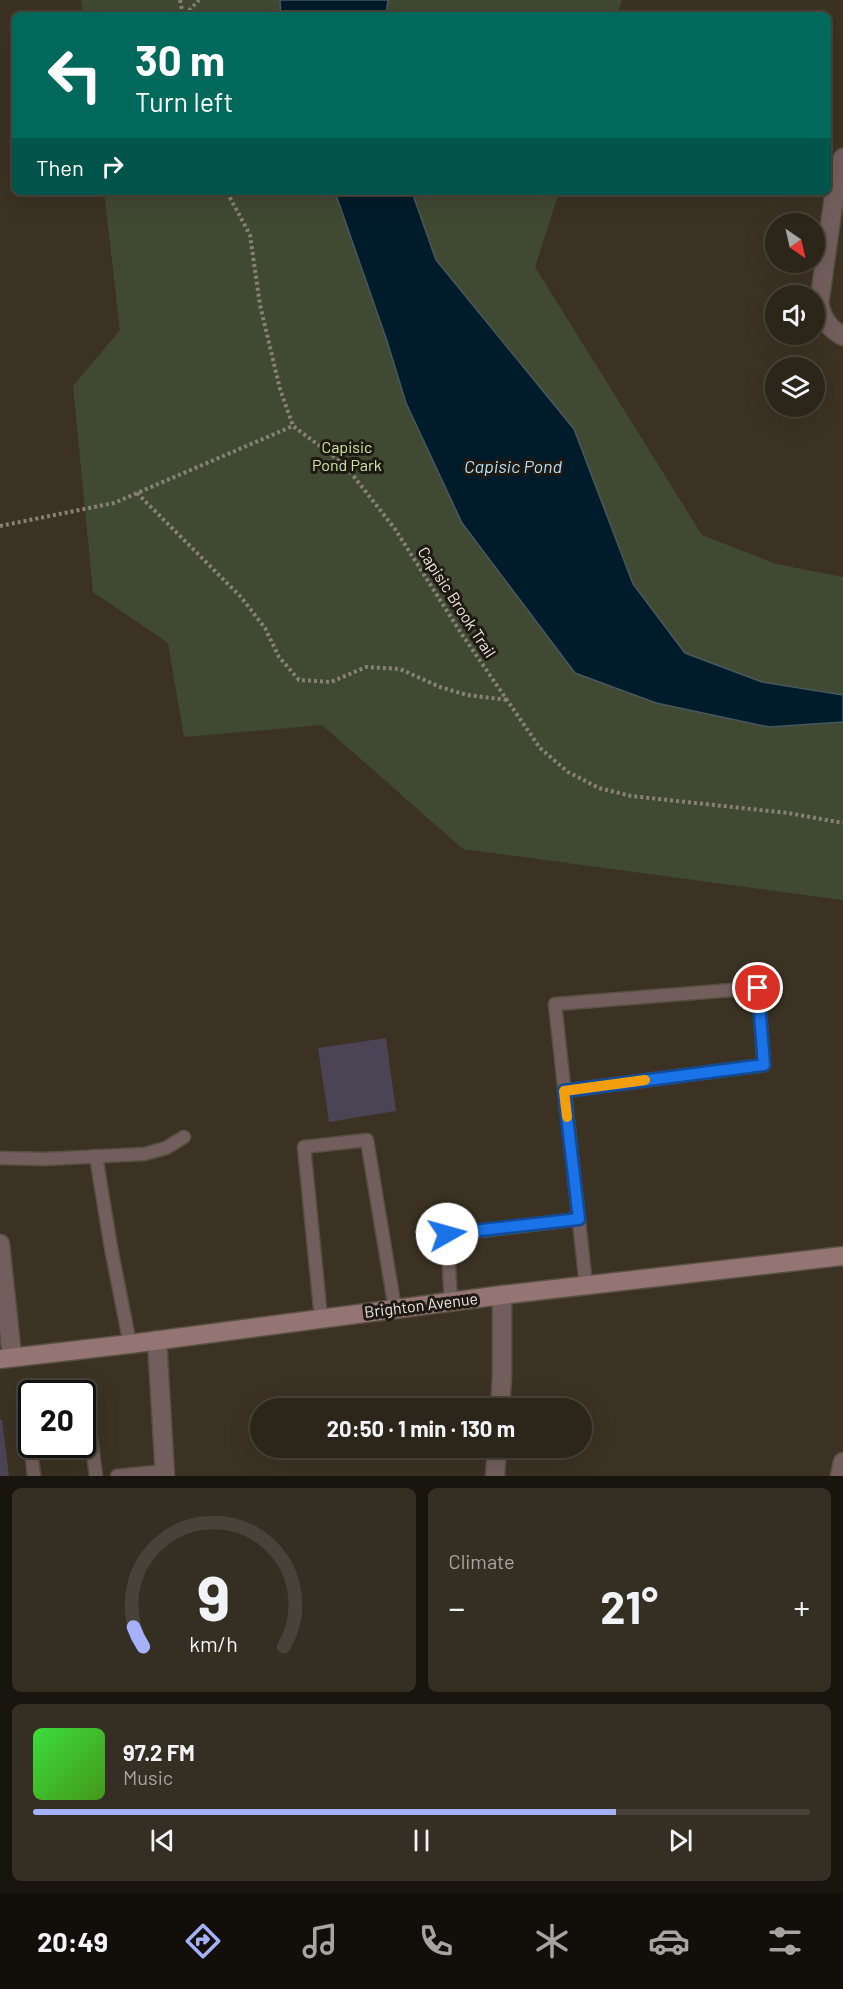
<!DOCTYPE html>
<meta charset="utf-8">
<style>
body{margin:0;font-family:Barlow,sans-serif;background:#342e23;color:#f1f3f6;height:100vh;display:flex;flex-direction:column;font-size:22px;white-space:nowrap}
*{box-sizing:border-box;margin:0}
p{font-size:20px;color:#a6a5a2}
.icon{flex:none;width:33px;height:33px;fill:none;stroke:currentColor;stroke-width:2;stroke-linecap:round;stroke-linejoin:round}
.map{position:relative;height:1476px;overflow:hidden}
.panel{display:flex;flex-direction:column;gap:12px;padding:12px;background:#18150e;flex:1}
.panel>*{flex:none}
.hud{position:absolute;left:12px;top:12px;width:819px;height:183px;border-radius:9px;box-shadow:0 6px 24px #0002,0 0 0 2px #484339;background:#00695c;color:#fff;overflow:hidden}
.needle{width:39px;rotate:146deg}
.controls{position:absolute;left:765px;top:213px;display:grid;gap:12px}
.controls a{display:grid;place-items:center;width:60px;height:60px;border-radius:50%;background:#2c261a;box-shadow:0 6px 24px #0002,0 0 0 2px #484339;font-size:30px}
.speed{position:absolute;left:18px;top:1380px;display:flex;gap:12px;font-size:30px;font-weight:700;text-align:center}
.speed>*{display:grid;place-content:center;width:78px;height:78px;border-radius:50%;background:#2c261a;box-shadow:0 6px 24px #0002,0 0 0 2px #484339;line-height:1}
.speed .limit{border:3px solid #111;border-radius:9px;background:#fff;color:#111}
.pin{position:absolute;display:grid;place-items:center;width:51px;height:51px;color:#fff;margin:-26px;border:3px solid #fff;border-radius:50%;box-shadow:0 2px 6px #0007}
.me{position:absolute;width:66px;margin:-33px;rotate:83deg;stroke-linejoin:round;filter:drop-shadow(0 0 4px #0008)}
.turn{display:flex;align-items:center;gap:21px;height:126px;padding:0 24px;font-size:27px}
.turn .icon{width:78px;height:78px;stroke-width:2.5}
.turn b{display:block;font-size:42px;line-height:51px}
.then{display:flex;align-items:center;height:57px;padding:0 24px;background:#0003;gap:12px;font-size:22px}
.big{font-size:45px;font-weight:700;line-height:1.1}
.panel .card{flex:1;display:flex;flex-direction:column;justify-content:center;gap:9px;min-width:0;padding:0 21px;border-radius:9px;background:#342e23}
.panel .dial{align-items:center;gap:0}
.dial svg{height:156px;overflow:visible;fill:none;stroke:#484339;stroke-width:7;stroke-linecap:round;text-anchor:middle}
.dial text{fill:#f1f3f6;stroke:none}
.song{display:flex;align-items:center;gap:18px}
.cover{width:72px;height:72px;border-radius:9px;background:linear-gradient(135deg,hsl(120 70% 55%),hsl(100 70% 35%))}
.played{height:6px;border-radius:3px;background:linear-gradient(90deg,#a6b1fc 75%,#484339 75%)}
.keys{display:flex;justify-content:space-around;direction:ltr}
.heat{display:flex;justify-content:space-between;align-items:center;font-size:33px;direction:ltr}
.panel .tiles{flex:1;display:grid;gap:12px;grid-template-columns:1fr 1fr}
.card:last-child{grid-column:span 2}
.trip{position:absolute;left:250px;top:1398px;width:342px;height:60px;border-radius:30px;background:#2c261a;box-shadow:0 6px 24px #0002,0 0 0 2px #484339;font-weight:700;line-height:60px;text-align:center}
.menu{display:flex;height:96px;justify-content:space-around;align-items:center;background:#120f0a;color:#a6a5a2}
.menu .icon{width:42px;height:42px}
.menu .active{color:#a6b1fc}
.menu b{font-size:27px;color:#f1f3f6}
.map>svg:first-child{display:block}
.green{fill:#404932}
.water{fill:#001b2a;stroke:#475860;stroke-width:1.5}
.building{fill:#4b4454}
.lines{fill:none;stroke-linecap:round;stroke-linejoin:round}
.lane-casing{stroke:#574f41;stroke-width:15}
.street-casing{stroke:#574f41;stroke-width:21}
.secondary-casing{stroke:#574f41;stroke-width:21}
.path{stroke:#898175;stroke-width:4;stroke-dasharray:3 3;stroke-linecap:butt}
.lane{stroke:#725e5d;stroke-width:12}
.street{stroke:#725e5d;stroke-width:18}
.secondary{stroke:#957574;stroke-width:18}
.route-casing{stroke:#114b97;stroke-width:15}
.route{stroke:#1a73e8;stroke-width:10}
.slow{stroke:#f59e0b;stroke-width:10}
.labels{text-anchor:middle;stroke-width:6;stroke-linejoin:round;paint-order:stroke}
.park-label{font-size:16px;fill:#cde6a5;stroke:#1e1a13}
.street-label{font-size:16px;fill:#ede8de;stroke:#1e1a13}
.water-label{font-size:18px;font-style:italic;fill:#b6dff7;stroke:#1e1a13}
</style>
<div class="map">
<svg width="843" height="1476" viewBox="0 0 843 1476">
<rect width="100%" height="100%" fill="#3b3223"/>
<g class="green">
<path d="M81,0H622L617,15H83Z"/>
<path d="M104,192H559L535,267L702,535L776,564L843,577V900L463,849L322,725L184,737L168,643L93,592L73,386L120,330Z"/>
</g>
<g class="water">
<path d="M280,0H388L386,15H281Z"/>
<path d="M335,192H412L436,260L574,429L633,584L685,653L762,682L843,695V722L769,727L656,703L575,673L462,523L406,403L387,341Z"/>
</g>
<g class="building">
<path d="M386,1038L396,1111L329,1122L318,1048Z"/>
<path d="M0,1420H2L9,1476H0Z"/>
</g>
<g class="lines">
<defs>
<g id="lane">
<path d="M564,1091L764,1065L758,988L555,1004L586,1285"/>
<path d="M96,1156L111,1248L130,1344"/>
<path d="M0,1158L45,1159L144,1154L166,1148L184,1137"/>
<path d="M451,1302L447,1235L579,1219"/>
<path d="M321,1318L304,1147L367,1140L395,1309"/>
<path d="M82,1423L89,1422L96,1476"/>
<path d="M32,1433H29L34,1476"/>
<path d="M117,1476L165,1471"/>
</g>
<g id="street">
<path d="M843,158L836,183L819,304C823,319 829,329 843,336"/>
<path d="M0,1244L12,1357"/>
<path d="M157,1340L165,1476"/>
<path d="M500,1408L502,1377V1295"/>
<path d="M495,1476L497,1448"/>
<path d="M840,1476L843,1462"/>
</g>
<path id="secondary" d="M0,1359L130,1344L502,1295L843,1256"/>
</defs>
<use href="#lane" class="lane-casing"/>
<use href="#street" class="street-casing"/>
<use href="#secondary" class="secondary-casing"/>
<g class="path">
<path d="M180,0L183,15"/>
<path d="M185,15L199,0"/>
<path d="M227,192L250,235L260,305L280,389L293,426L344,464L395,529L461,633L540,748L568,772L599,788L631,796L788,813L843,823"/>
<path d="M137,493L241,597L265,628L279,657L299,680L331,682L366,667L400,669L440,687L467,695L508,700"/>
<path d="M0,526L114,503L293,426"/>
</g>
<use href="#lane" class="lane"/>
<use href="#street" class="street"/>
<use href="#secondary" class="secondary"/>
</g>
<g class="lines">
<defs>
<path id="route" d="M447,1234L579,1219L564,1091L764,1065L758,988"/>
</defs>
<use href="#route" class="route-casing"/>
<use href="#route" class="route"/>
<path class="slow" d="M567,1117L564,1091L645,1080"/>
</g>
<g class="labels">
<g class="park-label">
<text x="347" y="453">Capisic<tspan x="347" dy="18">Pond Park</tspan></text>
</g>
<g class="street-label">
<text transform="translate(457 602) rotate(57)" y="6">Capisic Brook Trail</text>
<text transform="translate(421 1305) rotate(-7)" y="6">Brighton Avenue</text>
</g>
<g class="water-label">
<text x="513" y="473">Capisic Pond</text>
</g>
</g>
</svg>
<div class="controls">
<a><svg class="needle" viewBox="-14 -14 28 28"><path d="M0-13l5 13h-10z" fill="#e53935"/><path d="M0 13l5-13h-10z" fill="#a6a5a2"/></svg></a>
<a><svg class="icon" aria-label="sound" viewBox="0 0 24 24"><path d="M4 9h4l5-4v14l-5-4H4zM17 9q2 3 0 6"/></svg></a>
<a><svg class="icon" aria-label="layers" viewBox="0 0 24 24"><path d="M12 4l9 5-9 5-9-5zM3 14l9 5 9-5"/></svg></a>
</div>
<div class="speed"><div class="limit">20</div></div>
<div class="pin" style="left:758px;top:988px;background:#d93025"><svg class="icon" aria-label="arrive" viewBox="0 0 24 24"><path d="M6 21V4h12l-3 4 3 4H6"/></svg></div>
<svg class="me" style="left:447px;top:1234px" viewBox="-20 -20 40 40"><circle r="19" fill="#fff"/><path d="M0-13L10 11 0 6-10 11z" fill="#1a73e8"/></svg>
<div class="trip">20:50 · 1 min · 130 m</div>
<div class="hud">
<div class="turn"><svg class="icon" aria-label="left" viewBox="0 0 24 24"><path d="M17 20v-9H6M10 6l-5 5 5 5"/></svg><div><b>30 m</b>Turn left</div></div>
<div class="then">Then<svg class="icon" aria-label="right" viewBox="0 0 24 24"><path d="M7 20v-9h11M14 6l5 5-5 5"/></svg></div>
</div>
</div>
<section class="panel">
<div class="tiles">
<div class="card dial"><svg viewBox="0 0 100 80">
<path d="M14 69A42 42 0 1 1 86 69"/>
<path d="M14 69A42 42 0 0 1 9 59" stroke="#a6b1fc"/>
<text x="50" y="56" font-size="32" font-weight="700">9</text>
<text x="50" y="72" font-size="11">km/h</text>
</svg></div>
<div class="card"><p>Climate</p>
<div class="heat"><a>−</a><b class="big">21°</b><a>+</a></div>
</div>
<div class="card">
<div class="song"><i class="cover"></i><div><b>97.2 FM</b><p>Music</p></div></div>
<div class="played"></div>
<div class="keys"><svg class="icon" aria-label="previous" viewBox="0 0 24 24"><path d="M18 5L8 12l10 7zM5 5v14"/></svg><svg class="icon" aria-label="pause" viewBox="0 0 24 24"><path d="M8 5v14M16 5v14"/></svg><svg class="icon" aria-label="next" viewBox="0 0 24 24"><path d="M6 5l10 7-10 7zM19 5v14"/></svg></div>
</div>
</div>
</section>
<nav class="menu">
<b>20:49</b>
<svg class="icon active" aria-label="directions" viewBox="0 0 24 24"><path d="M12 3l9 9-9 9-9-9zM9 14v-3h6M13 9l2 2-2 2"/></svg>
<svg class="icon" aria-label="music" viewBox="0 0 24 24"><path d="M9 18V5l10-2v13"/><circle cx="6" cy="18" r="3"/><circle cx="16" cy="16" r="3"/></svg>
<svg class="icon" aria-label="phone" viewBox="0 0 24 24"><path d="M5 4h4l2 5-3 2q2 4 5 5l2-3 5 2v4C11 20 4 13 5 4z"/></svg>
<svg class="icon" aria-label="climate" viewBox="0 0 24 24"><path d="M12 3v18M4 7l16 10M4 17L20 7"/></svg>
<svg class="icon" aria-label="car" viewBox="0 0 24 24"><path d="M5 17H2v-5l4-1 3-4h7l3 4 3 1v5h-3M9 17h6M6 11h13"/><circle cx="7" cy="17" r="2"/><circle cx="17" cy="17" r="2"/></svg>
<svg class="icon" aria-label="filters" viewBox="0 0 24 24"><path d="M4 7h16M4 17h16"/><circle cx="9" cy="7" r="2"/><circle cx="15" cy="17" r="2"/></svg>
</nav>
